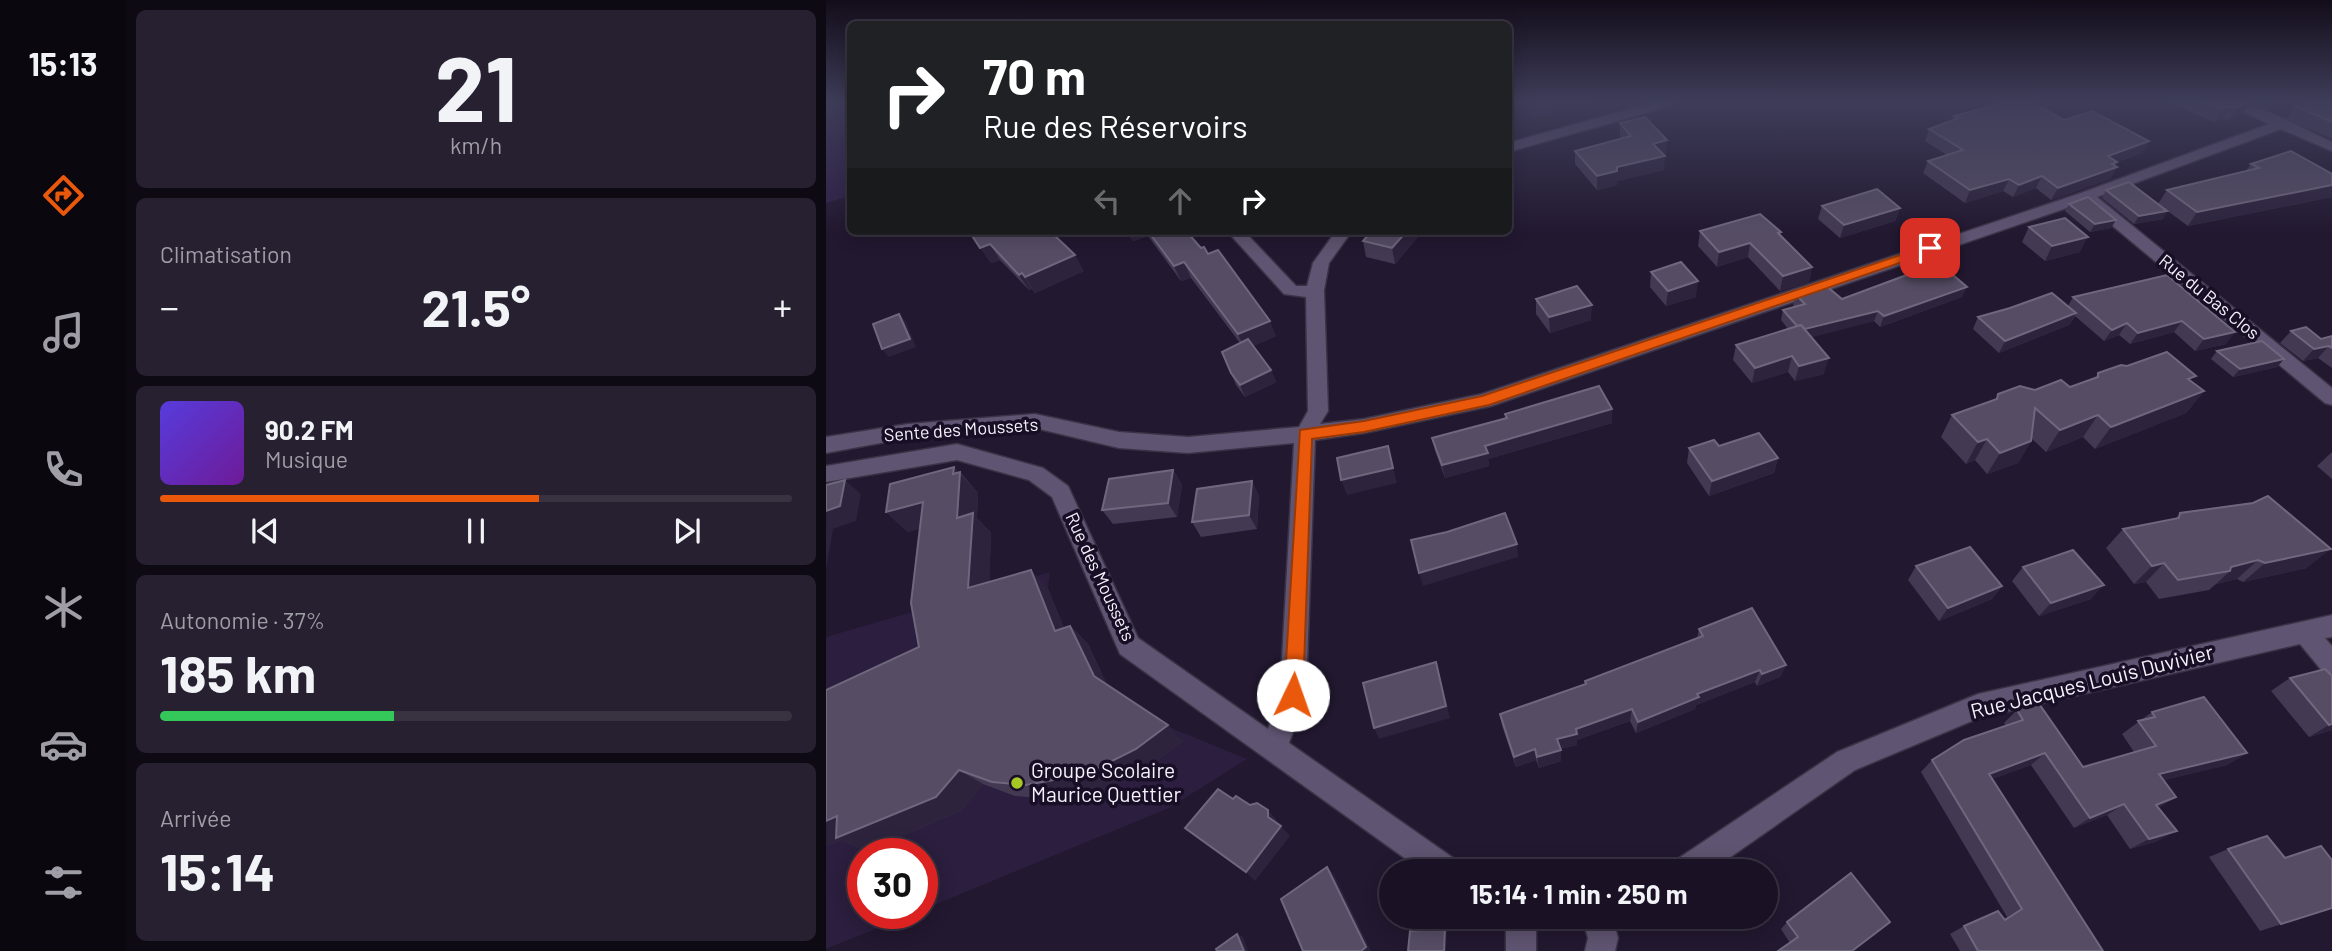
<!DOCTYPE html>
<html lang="fr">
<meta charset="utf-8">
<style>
body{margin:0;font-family:Barlow,sans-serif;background:#272031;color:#f1f3f6;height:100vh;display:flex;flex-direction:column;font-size:26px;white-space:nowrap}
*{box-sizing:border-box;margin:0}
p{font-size:23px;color:#9f9ea6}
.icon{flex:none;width:38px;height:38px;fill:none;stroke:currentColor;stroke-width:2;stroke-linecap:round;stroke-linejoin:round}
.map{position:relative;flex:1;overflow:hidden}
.drawer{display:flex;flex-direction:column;gap:10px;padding:10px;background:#0e0a14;width:700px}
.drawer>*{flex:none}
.hud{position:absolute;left:21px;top:21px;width:665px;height:214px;border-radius:10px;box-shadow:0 4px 18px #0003,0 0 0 2px #383241;background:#202124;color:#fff;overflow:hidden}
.speed{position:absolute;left:21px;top:838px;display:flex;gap:14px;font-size:35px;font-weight:700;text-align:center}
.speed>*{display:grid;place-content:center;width:91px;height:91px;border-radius:50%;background:#1a1224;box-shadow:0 4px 18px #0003,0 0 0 2px #383241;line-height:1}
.speed .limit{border:10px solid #d22;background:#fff;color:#111}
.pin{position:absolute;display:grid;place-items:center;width:60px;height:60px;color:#fff;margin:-30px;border-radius:14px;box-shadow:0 4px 10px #0006}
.me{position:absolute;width:77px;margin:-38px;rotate:3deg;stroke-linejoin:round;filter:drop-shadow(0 0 5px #0008)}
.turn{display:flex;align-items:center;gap:24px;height:147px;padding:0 21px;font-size:32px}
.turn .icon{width:91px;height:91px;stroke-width:2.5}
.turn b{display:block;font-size:49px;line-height:60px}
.lanes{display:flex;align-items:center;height:66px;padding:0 21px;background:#0003;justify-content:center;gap:35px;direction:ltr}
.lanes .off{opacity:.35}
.big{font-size:52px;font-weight:700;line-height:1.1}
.drawer .card{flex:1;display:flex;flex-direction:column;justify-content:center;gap:10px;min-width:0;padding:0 24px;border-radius:10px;background:#272031}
.drawer .dial{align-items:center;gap:0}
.dial b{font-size:91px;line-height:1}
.song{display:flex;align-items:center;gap:21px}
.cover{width:84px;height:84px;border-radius:10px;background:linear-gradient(135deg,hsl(250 70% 55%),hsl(280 70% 35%))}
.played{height:7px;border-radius:4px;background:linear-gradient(90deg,#ea580c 60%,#383241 60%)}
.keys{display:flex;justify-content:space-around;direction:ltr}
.heat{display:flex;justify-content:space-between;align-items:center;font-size:38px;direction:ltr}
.charge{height:10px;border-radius:5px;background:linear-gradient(90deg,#34c759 37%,#383241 0)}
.trip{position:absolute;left:553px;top:859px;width:399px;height:70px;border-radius:35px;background:#1a1224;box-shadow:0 4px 18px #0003,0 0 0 2px #383241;font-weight:700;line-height:70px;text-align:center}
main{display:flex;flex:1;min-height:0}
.tab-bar{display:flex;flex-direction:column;width:126px;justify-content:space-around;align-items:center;background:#0a070e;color:#9f9ea6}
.tab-bar .icon{width:49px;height:49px}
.tab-bar .selected{color:#ea580c}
.tab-bar b{font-size:32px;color:#f1f3f6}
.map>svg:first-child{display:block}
.built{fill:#2b1e3e}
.green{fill:#2f1f46}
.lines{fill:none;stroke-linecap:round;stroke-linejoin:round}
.minor-casing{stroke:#3a3346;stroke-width:3}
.minor{fill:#5f5471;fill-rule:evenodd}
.wall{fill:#433953}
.shaded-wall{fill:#2d233d}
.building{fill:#564d65;stroke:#6f677d;stroke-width:2}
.route{fill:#ea580c;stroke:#983908;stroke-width:2}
.poi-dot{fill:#a6c822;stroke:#180e26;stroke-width:2.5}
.labels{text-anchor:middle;stroke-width:7;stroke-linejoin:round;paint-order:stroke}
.street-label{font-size:18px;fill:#f6f2fc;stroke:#180e26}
.near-street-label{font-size:21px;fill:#f6f2fc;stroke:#180e26}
.near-poi-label{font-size:21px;fill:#f6f2fc;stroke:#180e26;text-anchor:start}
</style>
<main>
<nav class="tab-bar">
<b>15:13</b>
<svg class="icon selected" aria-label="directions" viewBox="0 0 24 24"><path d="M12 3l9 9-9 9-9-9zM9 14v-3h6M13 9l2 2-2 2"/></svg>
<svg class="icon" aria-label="music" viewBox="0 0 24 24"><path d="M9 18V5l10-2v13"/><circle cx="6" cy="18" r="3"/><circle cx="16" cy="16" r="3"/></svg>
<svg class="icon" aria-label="phone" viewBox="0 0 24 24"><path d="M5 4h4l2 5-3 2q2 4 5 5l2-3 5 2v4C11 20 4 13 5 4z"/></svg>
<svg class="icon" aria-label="climate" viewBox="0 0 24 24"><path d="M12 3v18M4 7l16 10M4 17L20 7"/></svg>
<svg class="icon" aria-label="car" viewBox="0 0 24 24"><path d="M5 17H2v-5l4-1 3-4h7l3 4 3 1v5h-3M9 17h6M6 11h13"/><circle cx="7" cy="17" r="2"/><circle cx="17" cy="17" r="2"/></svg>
<svg class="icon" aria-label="filters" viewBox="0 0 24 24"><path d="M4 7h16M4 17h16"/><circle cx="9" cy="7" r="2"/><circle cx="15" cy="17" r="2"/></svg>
</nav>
<section class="drawer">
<div class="card dial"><b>21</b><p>km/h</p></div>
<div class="card"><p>Climatisation</p>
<div class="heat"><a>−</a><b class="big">21.5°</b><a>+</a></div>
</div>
<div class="card">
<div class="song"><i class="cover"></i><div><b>90.2 FM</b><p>Musique</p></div></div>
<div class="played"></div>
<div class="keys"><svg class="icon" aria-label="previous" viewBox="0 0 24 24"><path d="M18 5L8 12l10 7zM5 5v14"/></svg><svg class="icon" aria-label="pause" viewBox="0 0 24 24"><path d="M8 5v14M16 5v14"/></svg><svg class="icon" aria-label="next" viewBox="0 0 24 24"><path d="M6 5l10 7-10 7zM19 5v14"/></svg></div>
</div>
<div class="card"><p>Autonomie · 37%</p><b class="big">185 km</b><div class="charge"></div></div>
<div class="card"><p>Arrivée</p><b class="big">15:14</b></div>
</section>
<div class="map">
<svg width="1506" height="951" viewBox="0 0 1506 951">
<rect width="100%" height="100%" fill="#221830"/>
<path class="built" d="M224,572L222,589L246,648L269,663L285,693L321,718L421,759L343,808L96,910V854H37V914H87L0,949V637Z"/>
<g class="green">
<path d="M0,102H24V196L0,203Z"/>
<path d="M688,102H770L705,118Z"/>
</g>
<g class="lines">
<defs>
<g id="minor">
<path d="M829,102H850L848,105L682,152V143Z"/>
<path d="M1398,102C1431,101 1475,128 1506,142V151L1455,129L1271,197L1506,388V405L1499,403L1258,202L665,406L538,433L489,440L480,695L463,743L633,862L637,872H598L294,654L226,497L203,480L131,460L0,482V466L131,444L217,468L242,486L312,638L442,729L454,695L468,443L362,453L293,448L209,428L82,438L0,453V437L82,424L209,414L293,432L362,437L473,427L482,411L480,297L458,294L401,231H418L470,286H481L487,263L510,231H526L503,263L498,290L502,411L494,424L538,419L656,394L1255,193L1443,124Z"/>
<path d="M1506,615V637L1499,638L1506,646V675L1497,672L1474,644L1153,718L1029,770L883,872H843L847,862L1011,752L1152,694Z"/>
<path d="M684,917H714L710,928V951H680V928Z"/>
<path d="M756,917H786L792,938L789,951H759L762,938Z"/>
</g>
</defs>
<use href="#minor" class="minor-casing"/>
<use href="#minor" class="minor"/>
</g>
<g class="wall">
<path d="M1341,102H1473L1440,110L1423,102L1416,114L1402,121L1397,118L1388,122Z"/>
<path d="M1506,102V139L1460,119L1469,106Z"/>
<path d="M1128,116L1238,120L1323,141L1316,153L1291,162L1289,166L1291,167L1284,179L1225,200L1210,188L1187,197L1177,191L1139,203L1097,173L1102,161L1121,155L1099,141L1103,129L1126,121Z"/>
<path d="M794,123L840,154L838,155V170L791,181V185L771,190L749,164V151L795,139L794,136Z"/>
<path d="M1425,164L1506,174V197L1362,226L1332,204L1341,190L1420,171Z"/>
<path d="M1280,190L1337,219L1308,224L1276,198Z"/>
<path d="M1243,204L1285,228L1264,232L1239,211Z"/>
<path d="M996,206L1074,208L1069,221L1014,238L992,219Z"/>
<path d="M1203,227L1254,252L1219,261L1196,242Z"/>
<path d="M143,231L258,271L209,293L206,289L203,290L174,260L165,263Z"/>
<path d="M300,231H360L450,336L427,346L445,370L450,382L419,397L410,385L396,352L414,343L365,278L355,281L322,236L307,241Z"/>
<path d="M597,231L569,264L540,257L537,241Z"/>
<path d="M874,231L955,232L954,236L986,267L983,282L954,291L922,257L891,267L872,246Z"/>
<path d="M825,272L870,297L840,306L824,287Z"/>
<path d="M1341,275L1400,344L1369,351L1348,332L1304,344L1293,335L1278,341L1249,316L1243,325L1173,353L1147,329L1152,317L1242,306L1247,297Z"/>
<path d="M970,295L1016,299L1136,297L1054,327L1048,321L985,337L998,374L969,381L962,372L926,383L907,360L910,345L962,329L955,320L957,310L969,307L967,305Z"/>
<path d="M710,299L765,320L724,333L710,314Z"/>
<path d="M1465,331L1495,339L1506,336V368L1492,358L1477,361L1454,343Z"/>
<path d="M1391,351L1458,359L1451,367L1407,377L1385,359Z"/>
<path d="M1272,373L1366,381L1378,391L1360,413L1269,449L1257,437L1220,452L1206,439L1205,441L1192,463L1161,474L1149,460L1140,464L1115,437L1126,415L1169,400L1172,394L1244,387L1269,378Z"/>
<path d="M786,409V423L662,459L663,466L619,478L609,451L606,438L679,418V414Z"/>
<path d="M893,446L952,458L948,473L883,496L861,463L863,448Z"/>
<path d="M1506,452V479L1491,466Z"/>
<path d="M347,470L356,485L351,517L287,524L276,510Z"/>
<path d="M134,472L152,493L151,518L165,533L163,582L222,589L238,628L244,626L262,644L281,685L357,741L326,764L279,788L221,799L189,796L157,784L135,811L40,851L15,840L0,846V690L93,647L94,528L82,532L60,512Z"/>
<path d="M426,481L433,496L431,529L375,537L366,522Z"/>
<path d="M1354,513L1481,568L1417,582L1411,579L1390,584L1383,590L1333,599L1320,582L1308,584L1280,548L1297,529L1349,519Z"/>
<path d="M1090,566L1176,586L1166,599L1113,621L1082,580Z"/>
<path d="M1197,567L1265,599L1213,616L1186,581Z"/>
<path d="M873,629L960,665L954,677L931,686L929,682L870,705L869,709L810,733L804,721L751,740V745L734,749L735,761L713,768L710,760L690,767L676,726L674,714L759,684V681L871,638Z"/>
<path d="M1506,676V730L1483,737L1445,691L1464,678Z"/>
<path d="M1191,710L1257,767L1308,752L1296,734L1326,712L1421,753L1401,765L1338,780L1350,797L1332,808V841L1304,849L1281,815L1248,828L1205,765L1166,779L1277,951H1134L1124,934L1138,926L1178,919L1181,917L1095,772L1106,760L1180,726L1178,723Z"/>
<path d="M1402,849L1459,858L1506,908L1434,931L1383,857Z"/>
<path d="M961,922L1026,951L964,943L955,929Z"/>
</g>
<g class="shaded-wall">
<path d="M1424,102L1416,114L1402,121L1410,108Z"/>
<path d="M1446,102H1473L1440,110Z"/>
<path d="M1404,106L1397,118L1388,122L1396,109Z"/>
<path d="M841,140L840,154L826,157L827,144Z"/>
<path d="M1323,141L1316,153L1291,162L1288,168L1291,167L1284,179L1225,200L1232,188L1282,156Z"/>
<path d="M839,156L838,170L791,181V185L771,190V176L791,167Z"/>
<path d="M1216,176L1210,188L1187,197L1193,185Z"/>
<path d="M1183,179L1177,191L1139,203L1144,190Z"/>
<path d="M1506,185V197L1362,226L1371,212Z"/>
<path d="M1074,208L1069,221L1014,238L1018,225Z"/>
<path d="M1341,211L1337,219L1308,224L1313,216Z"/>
<path d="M1290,220L1285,228L1264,232L1269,224Z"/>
<path d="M302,231H319L322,236L307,241Z"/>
<path d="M581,231H597L569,264L566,248Z"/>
<path d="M1262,237L1254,252L1219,261L1226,246Z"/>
<path d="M924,243L922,257L891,267L893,252Z"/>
<path d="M164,244L174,260L165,263L154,248Z"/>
<path d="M249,255L258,271L209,293L199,277Z"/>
<path d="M358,262L365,278L355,281L348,266Z"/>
<path d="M986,267L983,282L954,291L957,276Z"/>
<path d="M196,273L206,289L203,290L193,275Z"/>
<path d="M872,281L870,297L840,306L842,291Z"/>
<path d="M1141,287L1136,297L1054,327L1058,316Z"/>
<path d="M766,305L765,320L724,333L723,317Z"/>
<path d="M1052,311L1048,321L972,341L974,330Z"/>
<path d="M1250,313L1243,325L1173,353L1179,341Z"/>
<path d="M73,314L80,322L90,347L63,357L56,349Z"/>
<path d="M444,321L450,336L419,350L412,334Z"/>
<path d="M1356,321L1348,332L1304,344L1312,333Z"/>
<path d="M1301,323L1293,335L1278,341L1286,330Z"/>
<path d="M1409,332L1400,344L1369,351L1378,339Z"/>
<path d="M1503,346L1492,358L1477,361L1488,349Z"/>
<path d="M966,356L962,372L926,383L929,368Z"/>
<path d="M1003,358L998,374L969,381L973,366Z"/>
<path d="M1458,359L1451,367L1407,377L1414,369Z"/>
<path d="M445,370L450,382L419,397L414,385Z"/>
<path d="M1378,391L1360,413L1269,449L1285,427Z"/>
<path d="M786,409V423L662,459L663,466L619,478L616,465L659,446Z"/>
<path d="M1272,415L1257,437L1220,452L1234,430Z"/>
<path d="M1161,439L1149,460L1140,464L1152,442Z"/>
<path d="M1205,441L1192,463L1161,474L1174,453Z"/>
<path d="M562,446L571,483L521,495L515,480Z"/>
<path d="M952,458L948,473L883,496L886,481Z"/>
<path d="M128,467L152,493L151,518L165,533L163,607L142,588L131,518L127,474Z"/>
<path d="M347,470L356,485L351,517L342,503Z"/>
<path d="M19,480L35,494L30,521L7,529L0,570V511Z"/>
<path d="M426,481L433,496L431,529L423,515Z"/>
<path d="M97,502L117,522L82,532L60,512Z"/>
<path d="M691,544L692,557L597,586L593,573Z"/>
<path d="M1505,549L1481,568L1417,582L1439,563Z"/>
<path d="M1432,560L1411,579L1390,584L1404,571L1405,567Z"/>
<path d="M1338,563L1320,582L1308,584L1326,566Z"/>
<path d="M205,570L222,589L247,649L229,631Z"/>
<path d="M1278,585L1265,599L1213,616L1225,603Z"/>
<path d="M1176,586L1166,599L1113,621L1122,608Z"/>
<path d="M244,626L262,644L285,693L268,676Z"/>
<path d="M610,662L624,718L553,739L548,728Z"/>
<path d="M960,665L954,677L931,686L936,674Z"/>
<path d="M934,670L929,682L870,705L869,709L810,733L812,722L871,694Z"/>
<path d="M806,709L804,721L751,740V745L732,750L731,739L750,729Z"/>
<path d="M1506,724V730L1483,737L1503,725Z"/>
<path d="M342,725L357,741L326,764L279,788L221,799L200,785Z"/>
<path d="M709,749L710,760L690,767L688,757Z"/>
<path d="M735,750V761L713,768L711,757Z"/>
<path d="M1219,753L1205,765L1150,785L1163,774Z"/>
<path d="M1421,753L1401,765L1315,786L1333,774Z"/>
<path d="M133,770L157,784L135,811L40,851L15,840L0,846V821Z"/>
<path d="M1350,797L1332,808L1330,805Z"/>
<path d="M1298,804L1281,815L1248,828L1264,818Z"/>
<path d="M442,810L450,819L451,827L442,817Z"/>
<path d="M455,826L464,836L429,881L420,872Z"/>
<path d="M1351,831L1332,841L1304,849L1323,839Z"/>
<path d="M501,867L508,875L545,951H535Z"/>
<path d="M619,928L621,931L620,951H618Z"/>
<path d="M411,934L417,937L422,951H418Z"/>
</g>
<g class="building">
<path d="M1180,102L1198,103L1205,102L1238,120L1266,111L1323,141L1282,156L1291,162L1286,164L1291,167L1232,188L1216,176L1193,185L1183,179L1144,190L1102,161L1137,150L1103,129L1133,118L1128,116Z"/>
<path d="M1378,102H1423L1410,108L1404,106L1396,109Z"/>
<path d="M1485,102H1506V122L1469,106Z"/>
<path d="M819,117L841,140L827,144L839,156L791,167V171L771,176L749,151L805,136L794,123Z"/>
<path d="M1465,151L1506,174V185L1371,212L1341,190L1433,168L1425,164Z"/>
<path d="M1303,182L1341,211L1313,216L1280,190Z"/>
<path d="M1051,189L1074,208L1018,225L996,206Z"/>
<path d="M1262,197L1290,220L1269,224L1243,204Z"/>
<path d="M934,214L955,232L952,233L986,267L957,276L924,243L893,252L874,231Z"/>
<path d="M1239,218L1262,237L1226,246L1203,227Z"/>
<path d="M143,231H224L249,255L199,277L196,273L193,275L164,244L154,248Z"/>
<path d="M322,231H360L375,248L378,247L382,254L392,250L444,321L412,334L358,262L348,266Z"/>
<path d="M546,231H581L566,248L537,241Z"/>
<path d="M855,262L872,281L842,291L825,272Z"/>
<path d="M1113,263L1141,287L1058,316L1052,311L979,329L975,325L971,326L957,310L979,304L970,295L999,285L1016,299Z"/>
<path d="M1341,275L1409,332L1378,339L1356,321L1312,333L1301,323L1286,330L1247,297Z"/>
<path d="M751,286L766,305L723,317L710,299Z"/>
<path d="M1226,293L1250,313L1179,341L1152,317L1184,308Z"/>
<path d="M73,314L84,339L56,349L47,324Z"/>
<path d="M975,325L1003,358L973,366L966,356L929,368L910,345Z"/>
<path d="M1480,327L1495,339L1506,336V348L1503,346L1488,349L1465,331Z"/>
<path d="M422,339L445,370L414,385L405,373L396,352Z"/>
<path d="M1436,341L1458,359L1414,369L1391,351Z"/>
<path d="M1341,352L1370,376L1362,379L1378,391L1285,427L1272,415L1234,430L1209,408L1205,441L1174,453L1161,439L1152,442L1126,415L1171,399L1172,394L1194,386L1209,390L1235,380L1244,387L1272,377V373L1295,365L1301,366Z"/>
<path d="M773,386L786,409L659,446L662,453L616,465L606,438L681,418L679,414Z"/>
<path d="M933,433L952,458L886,481L863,448L888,440L893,446Z"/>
<path d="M562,446L567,468L515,480L511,458Z"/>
<path d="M128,467L127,474L134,472L131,518L147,513L142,588L205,570L229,631L244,626L268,676L342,725L310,749L260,774L200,785L166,782L133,770L110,797L10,838L11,816L0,821V690L93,647L85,603L97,502L60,512L64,484Z"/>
<path d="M347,470L342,503L276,510L283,479Z"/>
<path d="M19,480L14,506L0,511V485Z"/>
<path d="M426,481L423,515L366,522L371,489Z"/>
<path d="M1442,496L1505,549L1439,563L1432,560L1405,567L1404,571L1352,580L1338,563L1326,566L1297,529L1353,518L1354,513L1427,503Z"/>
<path d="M679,513L691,544L593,573L585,540L621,532Z"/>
<path d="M1144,547L1176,586L1122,608L1090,566Z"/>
<path d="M1247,550L1278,585L1225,603L1197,567Z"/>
<path d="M926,608L960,665L936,674L934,670L871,694L873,697L812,722L806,709L750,729L751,734L731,739L735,750L711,757L709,749L688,757L674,714L760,684L759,681L877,636L873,629Z"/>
<path d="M610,662L620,706L548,728L537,683Z"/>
<path d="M1499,669L1506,676V724L1503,725L1464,678Z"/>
<path d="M1378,697L1421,753L1333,774L1350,797L1330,805L1351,831L1323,839L1298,804L1264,818L1219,753L1163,774L1277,951H1152L1138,926L1172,911L1179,920L1196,909L1106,760L1138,740L1197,720L1191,710L1209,698L1257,767L1330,746L1312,721L1329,717L1326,712Z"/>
<path d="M392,789L407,799L410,796L424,805L431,803L442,810V817L455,826L420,872L359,828Z"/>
<path d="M1441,836L1459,858L1495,846L1506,860V908L1455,924L1402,849Z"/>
<path d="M501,867L540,947L535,951H477L455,899Z"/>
<path d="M1025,873L1064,922L1026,951H952L972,937L961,922Z"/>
<path d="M619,928L618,951H582L584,931Z"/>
<path d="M411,934L418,951H391L390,949Z"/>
</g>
<linearGradient id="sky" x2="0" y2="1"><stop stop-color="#130d1a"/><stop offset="0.43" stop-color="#3e3d59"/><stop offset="1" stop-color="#3e3d59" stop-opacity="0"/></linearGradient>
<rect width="1506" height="235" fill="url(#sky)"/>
<path class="route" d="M1104,245L1110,248L1108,251L663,405L538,432L486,439L477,695L474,701L467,704L460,701L458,695L474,430L538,421L656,396Z"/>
<circle class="poi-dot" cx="191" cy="783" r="7"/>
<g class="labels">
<g class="street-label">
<text transform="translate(1383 297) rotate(39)" y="6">Rue du Bas Clos</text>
<text transform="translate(135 430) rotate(-4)" y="6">Sente des Moussets</text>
<text transform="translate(274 577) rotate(65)" y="6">Rue des Moussets</text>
</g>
<g class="near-street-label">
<text transform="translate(1266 682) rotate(-14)" y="7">Rue Jacques Louis Duvivier</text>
</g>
<g class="near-poi-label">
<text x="205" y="778">Groupe Scolaire<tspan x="205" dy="24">Maurice Quettier</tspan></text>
</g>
</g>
</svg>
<div class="speed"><div class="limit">30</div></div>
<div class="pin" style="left:1104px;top:248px;background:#d93025"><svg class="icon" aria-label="arrive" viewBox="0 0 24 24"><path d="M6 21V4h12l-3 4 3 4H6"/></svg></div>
<svg class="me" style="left:467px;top:695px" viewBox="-20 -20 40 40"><circle r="19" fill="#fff"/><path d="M0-13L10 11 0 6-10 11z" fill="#ea580c"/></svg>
<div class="trip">15:14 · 1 min · 250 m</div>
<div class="hud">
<div class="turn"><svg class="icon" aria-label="right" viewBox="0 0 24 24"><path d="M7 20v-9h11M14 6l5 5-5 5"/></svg><div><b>70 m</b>Rue des Réservoirs</div></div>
<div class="lanes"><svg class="icon off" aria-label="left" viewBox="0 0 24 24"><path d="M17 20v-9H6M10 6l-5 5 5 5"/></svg><svg class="icon off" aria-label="ahead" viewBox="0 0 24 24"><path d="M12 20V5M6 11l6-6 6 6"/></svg><svg class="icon" aria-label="right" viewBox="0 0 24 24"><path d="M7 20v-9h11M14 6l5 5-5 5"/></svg></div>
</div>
</div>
</main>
